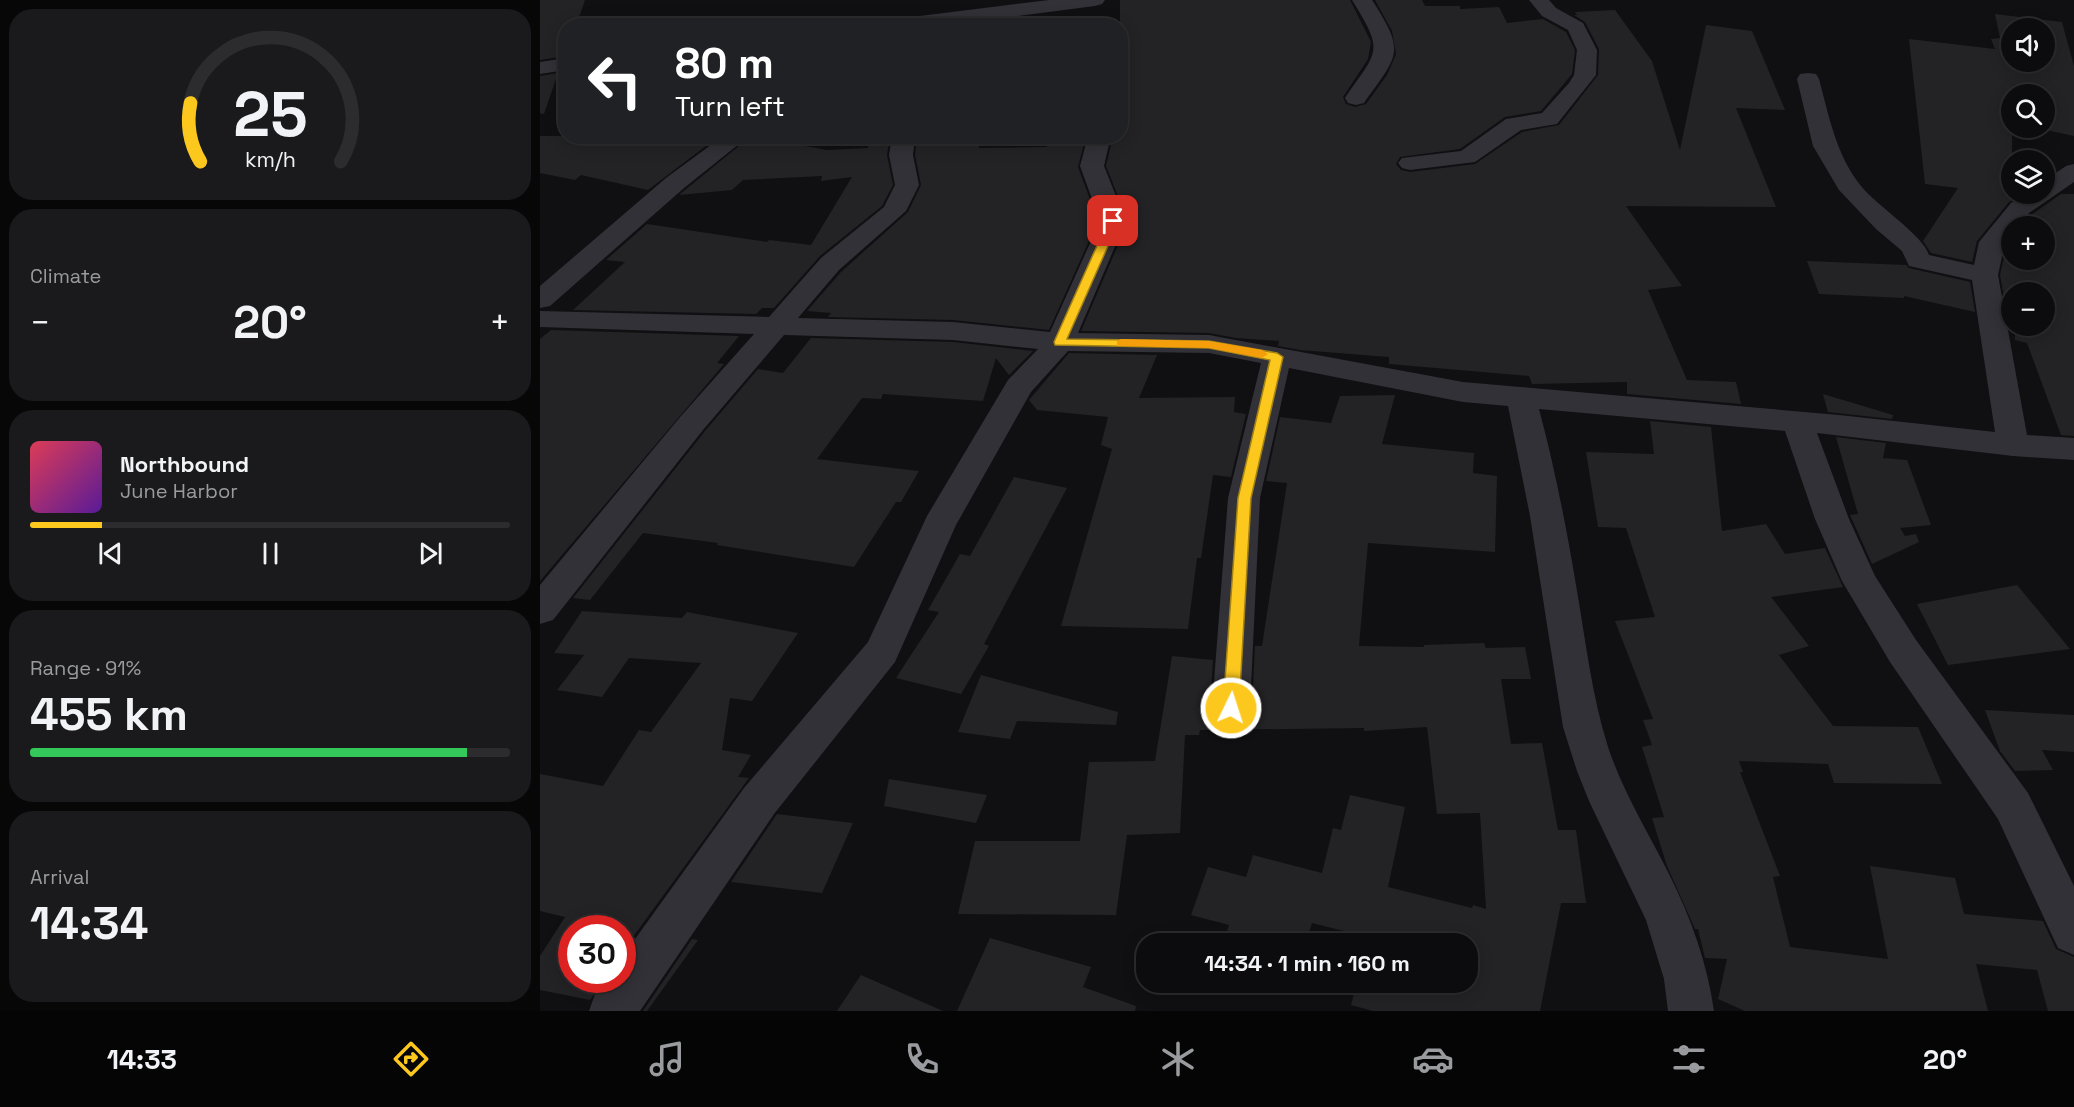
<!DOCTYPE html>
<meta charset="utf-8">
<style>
body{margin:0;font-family:"Space Grotesk",sans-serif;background:#1a1a1c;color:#f1f3f6;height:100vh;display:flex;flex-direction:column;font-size:22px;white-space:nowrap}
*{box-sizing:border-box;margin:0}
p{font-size:20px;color:#9a9b9e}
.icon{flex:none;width:33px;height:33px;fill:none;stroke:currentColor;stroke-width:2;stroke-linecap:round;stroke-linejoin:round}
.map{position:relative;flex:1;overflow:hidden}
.sheet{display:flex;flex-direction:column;gap:9px;padding:9px;background:#070708;width:540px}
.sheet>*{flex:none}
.banner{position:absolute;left:18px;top:18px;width:570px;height:126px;border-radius:24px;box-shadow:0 3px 15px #0003,0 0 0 2px #2c2c2e;background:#202124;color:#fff;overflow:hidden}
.tools{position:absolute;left:1461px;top:18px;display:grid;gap:12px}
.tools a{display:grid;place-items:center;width:54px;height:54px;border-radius:50%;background:#0c0c0e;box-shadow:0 3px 15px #0003,0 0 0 2px #2c2c2e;font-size:30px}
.speed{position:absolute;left:18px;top:915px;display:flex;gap:12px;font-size:30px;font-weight:700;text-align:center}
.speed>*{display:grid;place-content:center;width:78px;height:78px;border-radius:50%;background:#0c0c0e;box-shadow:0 3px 15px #0003,0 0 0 2px #2c2c2e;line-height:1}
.speed .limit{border:9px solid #d22;background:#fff;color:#111}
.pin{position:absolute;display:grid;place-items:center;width:51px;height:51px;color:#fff;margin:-26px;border-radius:12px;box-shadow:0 3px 9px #0006}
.me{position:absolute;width:66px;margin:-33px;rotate:4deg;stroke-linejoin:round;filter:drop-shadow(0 0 4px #0008)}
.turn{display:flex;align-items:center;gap:21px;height:126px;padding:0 18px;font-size:27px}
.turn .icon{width:78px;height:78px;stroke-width:2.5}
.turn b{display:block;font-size:42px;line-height:51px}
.big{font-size:45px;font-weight:700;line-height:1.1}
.sheet .widget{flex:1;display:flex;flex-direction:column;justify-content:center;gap:9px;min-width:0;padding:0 21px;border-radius:24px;background:#1a1a1c}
.sheet .dial{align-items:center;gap:0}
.dial svg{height:156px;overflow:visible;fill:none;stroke:#2c2c2e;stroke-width:7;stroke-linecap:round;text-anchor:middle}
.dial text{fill:#f1f3f6;stroke:none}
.song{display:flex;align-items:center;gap:18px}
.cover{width:72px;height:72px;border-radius:9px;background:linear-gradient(135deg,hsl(350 70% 55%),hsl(270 70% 35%))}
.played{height:6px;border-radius:3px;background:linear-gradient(90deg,#fcc81e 15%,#2c2c2e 15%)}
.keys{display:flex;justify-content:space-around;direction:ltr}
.heat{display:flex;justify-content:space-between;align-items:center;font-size:33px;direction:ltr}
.charge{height:9px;border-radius:4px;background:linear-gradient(90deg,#34c759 91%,#2c2c2e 0)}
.trip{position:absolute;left:596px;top:933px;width:342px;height:60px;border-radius:24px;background:#0c0c0e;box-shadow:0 3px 15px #0003,0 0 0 2px #2c2c2e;font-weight:700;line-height:60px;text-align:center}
.dock{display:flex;height:96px;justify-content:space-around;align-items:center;background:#050506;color:#9a9b9e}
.dock .icon{width:42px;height:42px}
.dock .current{color:#fcc81e}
.dock b{font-size:27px;color:#f1f3f6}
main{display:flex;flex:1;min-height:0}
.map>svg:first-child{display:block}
.building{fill:#232326;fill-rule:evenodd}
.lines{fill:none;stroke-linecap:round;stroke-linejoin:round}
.minor{fill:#313137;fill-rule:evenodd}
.route{fill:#fcc81e;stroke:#a48214;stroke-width:1.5}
.slow{fill:#f59e0b}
</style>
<main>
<section class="sheet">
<div class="widget dial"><svg viewBox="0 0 100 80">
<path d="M14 69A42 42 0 1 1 86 69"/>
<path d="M14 69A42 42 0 0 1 9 39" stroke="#fcc81e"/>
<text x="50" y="56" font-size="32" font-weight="700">25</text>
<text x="50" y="72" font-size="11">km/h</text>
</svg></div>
<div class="widget"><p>Climate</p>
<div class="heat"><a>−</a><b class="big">20°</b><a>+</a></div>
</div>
<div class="widget">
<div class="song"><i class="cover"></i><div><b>Northbound</b><p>June Harbor</p></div></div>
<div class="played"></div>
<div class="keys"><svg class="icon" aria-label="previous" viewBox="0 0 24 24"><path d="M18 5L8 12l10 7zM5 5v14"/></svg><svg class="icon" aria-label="pause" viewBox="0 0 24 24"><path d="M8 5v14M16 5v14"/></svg><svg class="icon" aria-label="next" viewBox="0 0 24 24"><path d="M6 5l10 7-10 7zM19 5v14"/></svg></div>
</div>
<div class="widget"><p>Range · 91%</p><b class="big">455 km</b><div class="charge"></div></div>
<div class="widget"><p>Arrival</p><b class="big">14:34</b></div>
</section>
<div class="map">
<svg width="1534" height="1011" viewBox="0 0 1534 1011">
<rect width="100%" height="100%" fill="#101012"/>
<g class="building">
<path d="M0,0H45L36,26H26L25,56L0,60Z"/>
<path d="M580,0H810L831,42L828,59L803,97L806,104L815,107L826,104L847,75L856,54L852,31L835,0H882L885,6H920V9L959,7L967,23L1003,19L1026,32L1035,50L1032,74L1001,111L965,117L920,149L860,157L856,164L861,170L870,172L935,164L982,132L1019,125L1058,75L1059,49L1045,22L1034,15H1037L1035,12L1075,10L1112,61L1140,150L1166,25L1212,31L1245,110L1196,108L1236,207L1086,206L1142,286L1108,290L1147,380L1196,382L1201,404L1087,394V382L992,384L989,376L849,364V357L760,350L738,346L739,341L696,338L669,333L541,331L588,222L566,166L573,136H580Z"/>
<path d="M1455,14L1522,22L1534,66V136L1496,128H1504V94H1472V194H1482L1469,202L1437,241L1432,262L1391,253L1383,241L1418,188L1385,184L1369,39L1455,49L1451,39L1460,38ZM1472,28H1504V62H1472Z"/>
<path d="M18,73L4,114L0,113V76Z"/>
<path d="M0,136H179L108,190L41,175L35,180L0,173Z"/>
<path d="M211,136L287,150L328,148L329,136H350L347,155L353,185L342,206L280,256L234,308H222L216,314L33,310L85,262L66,260L107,224L227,242L229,240L271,245L312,177L281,181L282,176L203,180L192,190L139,195Z"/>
<path d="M377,136H416V139L440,137L439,148L507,147L508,136H546L538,167L558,221L509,330L413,320L288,317L291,313L267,311L301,272L368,212L381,185L375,155Z"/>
<path d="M1521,194H1534V436L1521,435L1487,343L1475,340V326H1504V292H1472V321L1468,320L1460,275L1467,244L1472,239V260H1504V226H1481L1491,215Z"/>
<path d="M1267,261L1366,265L1369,268L1430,282L1435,312L1364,296V298L1279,294Z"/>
<path d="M11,330L199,336L177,363L184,364L0,581V339Z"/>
<path d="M271,338L413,342L493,351L469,375L456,358L443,401L343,394L341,399L322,398L277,459L379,471L361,502H356L314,567L177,545L178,543L103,533L50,600L33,598L165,431L218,369L243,373Z"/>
<path d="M529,353L617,355L599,398L695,397L694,412L706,414L691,477L673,475L661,558H657L648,629L521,626L572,449L561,445L568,417L497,410L489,400Z"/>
<path d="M1283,394L1353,415L1352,419L1288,412Z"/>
<path d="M855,395L842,444L934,453L933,473L957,476L955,552L828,543L819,646L884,647V645L944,643L946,648L985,647L991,679H961L971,744L1002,743L1018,830H1036L1046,903H1021L1000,1011H833L811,1005L817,982H927V944H827L828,937L772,923L766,944H683L689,925L651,915L668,867L706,877L713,855L782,873L793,828L801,830L810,795L865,807L848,887L932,908L933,905L946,909L940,813L897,814L887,727L824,731V728L660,730L659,735H645L640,833L587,835L576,915L418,914L435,841H540L549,762L615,761L632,656L673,660L670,708L675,720L690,726L707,720L712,708L715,646H722L747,483L726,481L740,417L791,423L800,396Z"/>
<path d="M1110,421L1171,427L1182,531L1226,524L1245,554L1285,548L1303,587L1231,597L1269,646L1239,655L1293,726L1378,727L1402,784L1294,783L1288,764L1199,761L1203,772H1200L1240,876L1233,877L1250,947L1348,959L1330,866L1415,878L1424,914L1503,921L1516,949L1534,957V1011H1508L1497,970L1436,964L1448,1011H1205L1178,999L1187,959L1165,958L1158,929H1155L1127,866L1112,818L1124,817L1102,747L1112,745L1103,720L1113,719L1075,621L1115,617L1086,528L1058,527L1046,452L1114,454Z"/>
<path d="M1296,437L1346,443L1343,458L1367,460L1391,525L1360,528L1365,536L1376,534L1379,542L1332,564L1310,515L1318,514Z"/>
<path d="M474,477L527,488L444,644L449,646L421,694L356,678L399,612L388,610L420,554L430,556Z"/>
<path d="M1477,585L1530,649L1408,665L1377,604Z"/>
<path d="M42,611L142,618L147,612L258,633L212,701L190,698L182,750L211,755L198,777L209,778L82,952V928H32V980H64L50,1000L0,990V956L25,917L0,911V774L63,786L99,730L111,732L161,663L89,658L62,697L17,690L44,655L14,653Z"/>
<path d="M441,675L578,712L576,725L477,721L470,739L418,732Z"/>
<path d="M1445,710L1534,715V752L1502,750L1513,770L1475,771L1460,751Z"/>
<path d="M349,779L447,795L436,823L344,806Z"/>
<path d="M237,814L313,823L282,893L191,882Z"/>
<path d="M450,938L551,967L543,987L596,1006L595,1011H417Z"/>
<path d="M152,939L158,940L107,1011H103Z"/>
<path d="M321,975L403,1011H297Z"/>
</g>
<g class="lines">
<g class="minor">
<path d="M509,0H565L562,4L555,6L399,26H338L341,22L348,20Z"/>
<path d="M812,0H832C866,53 859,54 824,103L816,105L808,103L805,98C838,50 845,53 812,0Z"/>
<path d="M989,0H1009L1016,8L1043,23L1057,50L1056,75L1017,124L981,130L935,162L870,170L862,168L858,163L862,158L921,151L966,119L1002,113L1029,83L1034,75L1037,50L1028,30L1002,16Z"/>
<path d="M26,58V70L0,74V62Z"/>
<path d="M1268,73L1276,74L1279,79C1289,116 1296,155 1321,186C1337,206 1383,235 1389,255L1434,265L1439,242L1471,203L1485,194H1504V181L1526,166L1534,164V182L1489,213L1478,226H1472V235L1465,243L1458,275L1487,435L1534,438V460L1473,456L1277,433L1309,519L1335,576L1376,640L1488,793L1534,886V955L1518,948L1458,819L1350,662L1302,581L1275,519L1245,431L999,409C1015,469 1027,530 1037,591C1046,643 1052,696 1068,747C1083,792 1108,832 1129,874C1151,918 1167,962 1174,1011H1128L1124,979L1106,920L1049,801L1037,771L1023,727L990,516L968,406L923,402L749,368L720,498L710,708L705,719L691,724L677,719L672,708L688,498L721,363L669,353L528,351L491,392L416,525L355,662L234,814L100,1011H49L55,994L66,980H82V957L204,788L328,642L387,516L468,380L498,349L413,340L244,335L163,430L13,620L0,624V585L141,416L214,334L0,327V311L229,317L281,258L344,207L355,185L349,155L352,136H375L373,155L379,185L366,211L299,270L258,318L413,322L510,332L560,221L540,166L548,136H571L564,166L586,221L538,333L669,335L923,382L1299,415L1455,432L1432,280L1369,266L1362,251L1336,229L1299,190L1273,146L1257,79L1260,74Z"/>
<path d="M183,136H209L144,188L10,306L0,308V286L126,178Z"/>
</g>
</g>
<path class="route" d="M573,218L579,221L527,339L669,341L737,353L743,357L711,498L699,708L697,713L691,715L685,713L683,708L698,498L730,360L669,348L515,345L514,342L568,221Z"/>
<path class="slow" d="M581,339L669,341L722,350L728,354L722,358L669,348L577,346V341Z"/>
</svg>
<div class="tools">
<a><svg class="icon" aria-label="sound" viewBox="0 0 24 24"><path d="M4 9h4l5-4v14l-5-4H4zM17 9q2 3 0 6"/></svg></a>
<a><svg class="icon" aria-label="search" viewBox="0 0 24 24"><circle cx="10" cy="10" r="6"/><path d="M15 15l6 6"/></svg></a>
<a><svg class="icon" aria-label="layers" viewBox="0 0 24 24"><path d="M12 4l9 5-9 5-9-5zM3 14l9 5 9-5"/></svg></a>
<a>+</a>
<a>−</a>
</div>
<div class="speed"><div class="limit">30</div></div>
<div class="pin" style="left:573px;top:221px;background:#d93025"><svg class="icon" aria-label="arrive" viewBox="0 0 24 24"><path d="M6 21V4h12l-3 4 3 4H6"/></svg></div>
<svg class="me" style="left:691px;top:708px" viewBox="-20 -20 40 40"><circle r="17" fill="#fcc81e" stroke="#fff" stroke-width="3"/><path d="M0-11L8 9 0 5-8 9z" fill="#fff"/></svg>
<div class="trip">14:34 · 1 min · 160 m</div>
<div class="banner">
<div class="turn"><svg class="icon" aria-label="left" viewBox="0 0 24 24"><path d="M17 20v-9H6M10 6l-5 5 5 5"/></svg><div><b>80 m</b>Turn left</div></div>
</div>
</div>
</main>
<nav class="dock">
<b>14:33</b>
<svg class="icon current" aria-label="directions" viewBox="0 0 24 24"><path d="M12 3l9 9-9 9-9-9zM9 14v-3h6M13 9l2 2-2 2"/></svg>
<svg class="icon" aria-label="music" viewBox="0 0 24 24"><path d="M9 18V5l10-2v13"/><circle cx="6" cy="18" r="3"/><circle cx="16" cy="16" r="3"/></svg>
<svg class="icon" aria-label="phone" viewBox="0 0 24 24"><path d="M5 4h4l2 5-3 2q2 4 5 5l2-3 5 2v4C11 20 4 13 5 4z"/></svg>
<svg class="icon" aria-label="climate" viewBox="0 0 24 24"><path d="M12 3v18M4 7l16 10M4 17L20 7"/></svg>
<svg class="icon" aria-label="car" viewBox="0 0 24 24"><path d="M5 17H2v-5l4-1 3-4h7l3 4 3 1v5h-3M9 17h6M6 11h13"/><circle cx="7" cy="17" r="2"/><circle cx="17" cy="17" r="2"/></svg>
<svg class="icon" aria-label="filters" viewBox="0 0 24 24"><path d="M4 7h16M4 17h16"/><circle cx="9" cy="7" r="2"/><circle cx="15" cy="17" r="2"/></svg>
<b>20°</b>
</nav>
